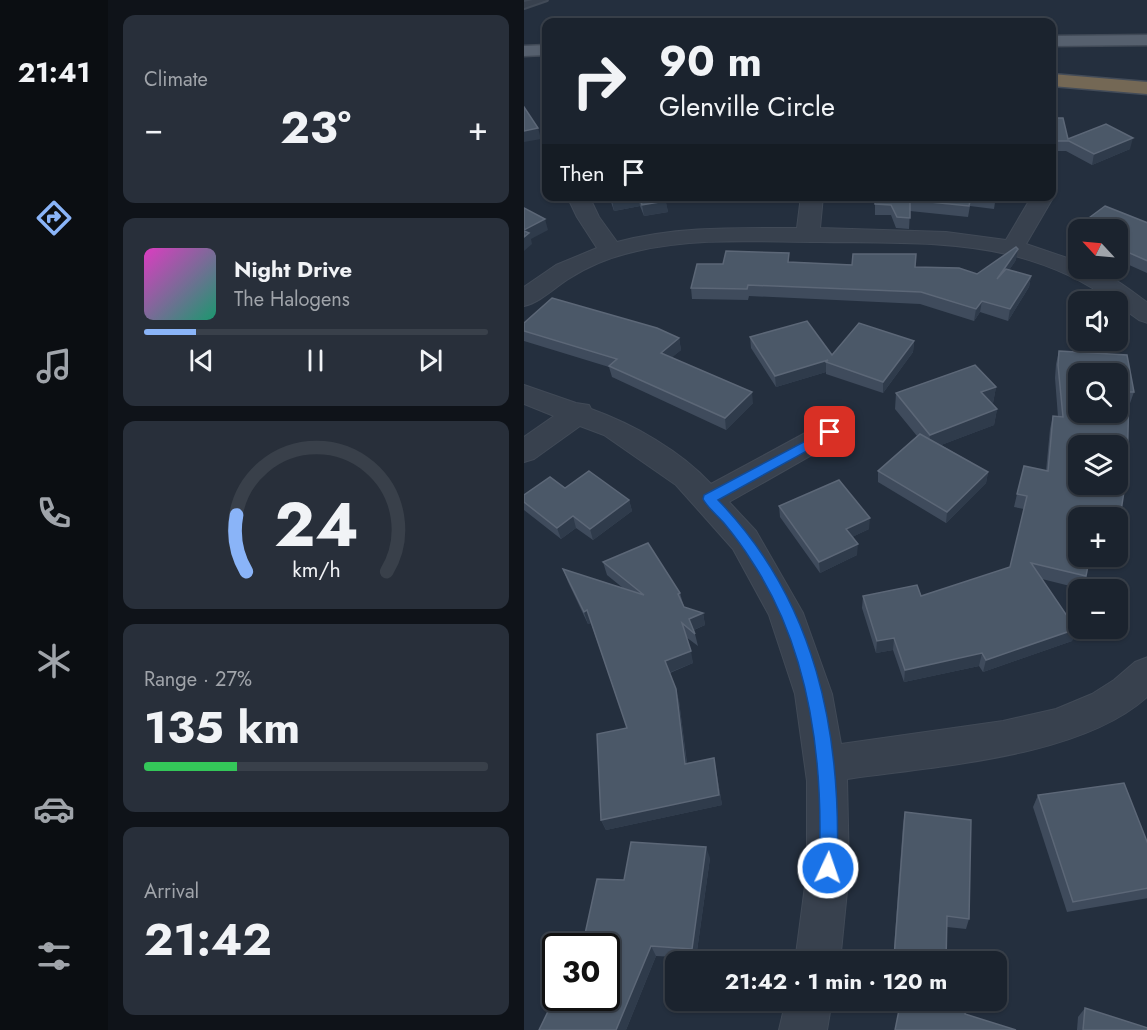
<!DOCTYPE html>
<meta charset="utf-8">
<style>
body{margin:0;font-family:Jost,sans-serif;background:#282f3a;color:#f1f3f6;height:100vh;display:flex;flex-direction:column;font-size:22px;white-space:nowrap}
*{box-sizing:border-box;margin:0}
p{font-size:20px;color:#a0a4aa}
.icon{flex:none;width:33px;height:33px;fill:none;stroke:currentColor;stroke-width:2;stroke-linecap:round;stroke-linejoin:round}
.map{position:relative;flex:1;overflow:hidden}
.panel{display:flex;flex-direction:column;gap:15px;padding:15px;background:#0f1319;width:416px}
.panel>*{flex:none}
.top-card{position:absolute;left:18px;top:18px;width:514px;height:183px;border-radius:12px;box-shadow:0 2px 4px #0004,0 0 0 2px #39404a;background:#1b232e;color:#f1f3f6;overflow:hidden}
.needle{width:39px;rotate:296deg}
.controls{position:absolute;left:544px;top:219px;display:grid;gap:12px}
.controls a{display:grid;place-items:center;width:60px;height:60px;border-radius:12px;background:#1b232e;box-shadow:0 2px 4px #0004,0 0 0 2px #39404a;font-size:30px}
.speed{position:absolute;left:18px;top:933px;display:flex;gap:12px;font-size:30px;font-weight:700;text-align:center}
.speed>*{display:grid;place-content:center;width:78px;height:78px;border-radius:50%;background:#1b232e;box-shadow:0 2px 4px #0004,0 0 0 2px #39404a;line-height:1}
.speed .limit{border:3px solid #111;border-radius:9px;background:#fff;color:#111}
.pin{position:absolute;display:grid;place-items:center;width:51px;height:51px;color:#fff;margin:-26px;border-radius:12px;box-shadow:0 3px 9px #0006}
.me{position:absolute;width:66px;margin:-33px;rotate:3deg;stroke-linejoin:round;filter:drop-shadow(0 0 4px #0008)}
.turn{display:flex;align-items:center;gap:21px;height:126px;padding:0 18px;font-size:27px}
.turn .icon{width:78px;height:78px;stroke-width:2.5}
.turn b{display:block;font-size:42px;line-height:51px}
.then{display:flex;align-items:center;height:57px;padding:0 18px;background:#0003;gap:12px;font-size:22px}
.big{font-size:45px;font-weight:700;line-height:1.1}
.panel .card{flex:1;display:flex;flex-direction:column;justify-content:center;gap:9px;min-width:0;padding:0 21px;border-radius:12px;background:#282f3a}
.panel .dial{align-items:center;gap:0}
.dial svg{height:156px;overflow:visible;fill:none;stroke:#39404a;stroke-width:7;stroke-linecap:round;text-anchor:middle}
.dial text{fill:#f1f3f6;stroke:none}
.song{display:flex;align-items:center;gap:18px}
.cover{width:72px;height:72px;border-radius:9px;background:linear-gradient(135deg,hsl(310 70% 55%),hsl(160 70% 35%))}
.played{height:6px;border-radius:3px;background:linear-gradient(90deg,#8ab4f8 15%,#39404a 15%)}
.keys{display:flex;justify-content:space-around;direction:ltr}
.heat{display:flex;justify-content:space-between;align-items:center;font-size:33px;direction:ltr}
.charge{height:9px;border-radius:4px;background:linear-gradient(90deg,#34c759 27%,#39404a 0)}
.trip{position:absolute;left:141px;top:951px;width:342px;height:60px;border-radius:12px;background:#1b232e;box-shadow:0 2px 4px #0004,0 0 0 2px #39404a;font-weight:700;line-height:60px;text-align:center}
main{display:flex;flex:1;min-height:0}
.tab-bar{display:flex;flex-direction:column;width:108px;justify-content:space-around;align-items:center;background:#0b0e12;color:#a0a4aa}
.tab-bar .icon{width:42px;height:42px}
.tab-bar .current{color:#8ab4f8}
.tab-bar b{font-size:27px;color:#f1f3f6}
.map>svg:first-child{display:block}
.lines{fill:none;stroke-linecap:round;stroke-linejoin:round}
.service-casing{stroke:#414a57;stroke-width:4}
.minor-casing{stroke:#414a57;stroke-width:2}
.primary-casing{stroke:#414a57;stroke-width:3}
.motorway-casing{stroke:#434c59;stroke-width:3}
.service{fill:#38414e;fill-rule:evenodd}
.minor{fill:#38414e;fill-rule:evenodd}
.primary{fill:#56606e;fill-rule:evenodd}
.motorway{fill:#746855;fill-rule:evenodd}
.wall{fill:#3f4b5c}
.shaded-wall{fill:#2f3b4b}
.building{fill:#4b5868;stroke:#5c6777;stroke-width:1.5;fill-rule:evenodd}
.route{fill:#1a73e8;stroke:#114b97;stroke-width:1.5}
</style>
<main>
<nav class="tab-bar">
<b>21:41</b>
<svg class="icon current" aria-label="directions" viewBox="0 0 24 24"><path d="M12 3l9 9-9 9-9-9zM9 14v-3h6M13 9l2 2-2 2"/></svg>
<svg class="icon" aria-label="music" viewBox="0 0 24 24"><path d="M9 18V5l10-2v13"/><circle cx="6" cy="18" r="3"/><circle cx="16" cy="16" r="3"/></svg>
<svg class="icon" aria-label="phone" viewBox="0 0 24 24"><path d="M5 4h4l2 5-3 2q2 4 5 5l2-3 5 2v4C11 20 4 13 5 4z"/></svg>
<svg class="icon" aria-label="climate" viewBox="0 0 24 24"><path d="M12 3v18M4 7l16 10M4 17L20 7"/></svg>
<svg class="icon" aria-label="car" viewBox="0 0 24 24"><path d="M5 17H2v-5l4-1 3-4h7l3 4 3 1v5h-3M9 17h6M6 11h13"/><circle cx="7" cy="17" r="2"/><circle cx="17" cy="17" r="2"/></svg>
<svg class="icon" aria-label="filters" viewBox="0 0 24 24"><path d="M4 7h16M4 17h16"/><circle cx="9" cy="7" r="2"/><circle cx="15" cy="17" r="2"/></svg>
</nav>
<section class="panel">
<div class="card"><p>Climate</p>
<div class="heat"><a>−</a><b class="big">23°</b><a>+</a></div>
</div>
<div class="card">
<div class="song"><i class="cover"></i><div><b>Night Drive</b><p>The Halogens</p></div></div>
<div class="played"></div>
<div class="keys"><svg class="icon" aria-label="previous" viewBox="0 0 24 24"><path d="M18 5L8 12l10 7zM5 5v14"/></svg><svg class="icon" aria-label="pause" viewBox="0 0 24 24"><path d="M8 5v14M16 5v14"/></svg><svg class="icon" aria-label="next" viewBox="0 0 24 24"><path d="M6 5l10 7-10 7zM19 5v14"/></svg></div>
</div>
<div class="card dial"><svg viewBox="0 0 100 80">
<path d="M14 69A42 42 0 1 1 86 69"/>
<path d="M14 69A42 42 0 0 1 9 40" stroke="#8ab4f8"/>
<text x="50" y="56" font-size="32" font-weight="700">24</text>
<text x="50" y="72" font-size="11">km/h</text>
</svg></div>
<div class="card"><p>Range · 27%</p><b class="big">135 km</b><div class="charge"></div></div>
<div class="card"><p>Arrival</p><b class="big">21:42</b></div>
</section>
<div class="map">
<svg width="624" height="1030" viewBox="0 0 624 1030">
<rect width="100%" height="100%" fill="#242f3e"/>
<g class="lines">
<defs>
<path id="service" d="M9,0H23L0,8V2Z"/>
<g id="minor">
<path d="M528,193L530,196L502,244L555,262V268C581,268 603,288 624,303V323L615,320L594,305V302H589C560,280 525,265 491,256C428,240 359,243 295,242C234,242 173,237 113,251C90,256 66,265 46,278C31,287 17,302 0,306V287L32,265L73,248L53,217L43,196H65L75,217L93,242C153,226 212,228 273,228L277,196H299L296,228L422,232L482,240L508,196H528Z"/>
<path d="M0,385L52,403L65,405L67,409C109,424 157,451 187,484L296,425L306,422L316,425L320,432L316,439L205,502L232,531L279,613L308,694L317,744L479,721L532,709L568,694L590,680L611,662L624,657V696C557,758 410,766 323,779L325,871L316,962H271L283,871V781L271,694L245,615L209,549L152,485L80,435L56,426L10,459L0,462V437L30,416L0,404Z"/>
<path d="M262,1000H308L303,1030H255Z"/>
</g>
<g id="primary">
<path d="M624,35V45L528,46V36Z"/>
<path d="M22,45V55L0,56V46Z"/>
</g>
<path id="motorway" d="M528,74L624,82V94L528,86Z"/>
</defs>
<use href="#service" class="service-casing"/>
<use href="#minor" class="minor-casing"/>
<use href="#primary" class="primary-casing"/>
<use href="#motorway" class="motorway-casing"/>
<use href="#service" class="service"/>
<use href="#minor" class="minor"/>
<use href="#primary" class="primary"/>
<use href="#motorway" class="motorway"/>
</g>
<g class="wall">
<path d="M528,118L544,139L606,149L568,165L542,151H528Z"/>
<path d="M85,196H140L144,212L120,216L116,206L90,211Z"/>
<path d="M351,196H472L470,209L446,206L444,217L386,211L385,229L372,228L367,215H351Z"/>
<path d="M624,223L623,273L594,260V230H555V243L548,240L550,229Z"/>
<path d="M492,260L485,270L507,276L505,287L484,321L456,312L450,321L396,304L225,296L224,300L168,299L167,288L199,264L265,262L391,267L453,274Z"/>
<path d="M0,331L155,338L157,350L148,357L229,403L202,430L88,377L85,367L0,341Z"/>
<path d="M226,337L308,355L390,341L389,352L359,393L302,374V372L252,387L227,348Z"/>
<path d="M535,351L610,392L605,406H604L594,539V518L555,556H588L586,562L565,557L562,576L558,589L518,579L552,629L548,641L459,672L455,666L380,682L369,650L352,653L338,608L339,596H397L486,567L500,509L490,507L493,494L522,471L526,429L529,416L534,417L531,378L532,364Z"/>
<path d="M472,387L469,403H468L473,409L470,425L417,445L464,472L462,483L422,523L354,482V471L393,436L371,409L372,393Z"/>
<path d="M41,488L105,500L108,511L69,540L52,528L37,539L0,510V495Z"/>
<path d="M255,506L345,529L328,537L333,555L296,573L256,517Z"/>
<path d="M79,562L156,593L160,607L179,613L181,625L170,630L174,646L162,637L169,663L146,673L155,701L163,763L190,758L198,805L82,830L77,820L103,728L67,623L64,624L44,582L39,569L99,588L83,575Z"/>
<path d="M514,795L624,844V898L543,912L509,807Z"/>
<path d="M381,812L445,919L442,929L423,927L422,962H369L379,824Z"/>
<path d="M186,858L172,958L132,956L102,1030L100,880Z"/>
<path d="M561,1008L624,1030H553L554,1017Z"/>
</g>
<g class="shaded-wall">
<path d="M14,128L17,139L0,142V131Z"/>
<path d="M609,138L606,149L568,165L570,154Z"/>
<path d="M108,196H114L116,206L90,211L88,200Z"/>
<path d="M142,201L144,212L120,216L118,205Z"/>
<path d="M21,219L24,230L7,239L8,244L0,251V230Z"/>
<path d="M494,249L492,260L471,291L473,279Z"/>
<path d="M507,276L505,287L484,321L486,309Z"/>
<path d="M458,301L456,312L450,321L452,309Z"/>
<path d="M155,338L157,350L140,364L137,353Z"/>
<path d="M390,341L389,352L359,393V382Z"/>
<path d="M304,360L302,362V372L252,387L251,376Z"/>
<path d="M472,387L469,403L455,408L457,392Z"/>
<path d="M228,392L229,403L202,430L201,418Z"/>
<path d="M473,409L470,425L404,450L406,435Z"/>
<path d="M464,472L462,483L422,523L423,512Z"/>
<path d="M105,500L108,511L69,540L66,529Z"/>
<path d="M49,516L52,528L37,539L33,528Z"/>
<path d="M346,518L345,529L322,540V529Z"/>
<path d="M334,544L333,555L296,573L295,562Z"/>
<path d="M63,610L68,623L64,624L60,612Z"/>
<path d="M179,613L181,625L167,631L165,619Z"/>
<path d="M552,629L548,641L459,672L462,660Z"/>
<path d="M370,638L369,650L352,653L353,641Z"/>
<path d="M167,651L169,663L144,673L141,661Z"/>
<path d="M458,653L455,666L380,682L381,670Z"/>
<path d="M152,689L155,701L164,775L161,764Z"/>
<path d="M190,758L198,805L82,830L77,820Z"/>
<path d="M182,847L186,858L172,958L168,949Z"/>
<path d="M127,946L132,956L102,1030H92Z"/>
</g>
<g class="building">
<path d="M0,107L14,128L0,131Z"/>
<path d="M528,118H539L544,139L582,124L609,138L570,154L545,141H528Z"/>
<path d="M86,196H108L88,200Z"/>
<path d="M115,196H140L142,201L118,205Z"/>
<path d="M351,196H447L445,206L386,200V218L373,217L367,205L351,204Z"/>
<path d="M581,206L624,223V261L594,248V230H555V231L550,229Z"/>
<path d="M0,208L21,219L0,230Z"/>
<path d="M0,231L5,233L0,237Z"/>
<path d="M492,247L494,249L473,279L482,269L507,276L486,309L458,301L452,309L397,292L224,285L223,289L167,288L173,264H199L202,251L265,253L264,262L328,265L329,254H392L391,267L435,268L453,274Z"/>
<path d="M28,298L133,328L155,338L137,353L228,392L201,418L85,366L93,359L0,331V323Z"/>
<path d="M283,321L308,355L335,323L390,341L359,382L302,362L304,360L251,376L226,337Z"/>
<path d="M535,351L603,355L610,392H605L603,472L595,524L598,525L594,539V518H555V556H566L562,576L507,563L552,629L462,660L458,653L381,670L370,638L353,641L339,596L393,585L397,596L486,567L503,496L493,494L500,466L524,471L529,416L539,417L534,365ZM555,374H594V412H555ZM555,446H594V484H555Z"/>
<path d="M451,365L472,387L457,392L473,409L406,435L372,393Z"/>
<path d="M396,434L464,472L423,512L354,471Z"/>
<path d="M65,471L105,500L66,529L49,516L33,528L0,502V495L26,477L41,488Z"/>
<path d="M315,480L346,518L322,529L334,544L295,562L255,506Z"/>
<path d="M124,543L156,593L154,594L160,607L179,613L165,619L171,634L158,623L167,651L141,661L152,689L161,764L190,758L195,795L77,820L73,734L103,728L63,610L60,612L39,569L120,595L79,562Z"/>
<path d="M600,783L624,844V888L549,902L514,795Z"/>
<path d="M381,812L447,820L445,919L423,916L422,962H386V959L370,958Z"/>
<path d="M107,842L182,847L168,949L127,946L92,1030H15L32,995V998H82V946H55L61,934L73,879L100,880Z"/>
<path d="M377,1000H443L441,1014L492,1030H371Z"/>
<path d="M561,1008L624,1028V1030H559Z"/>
</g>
<path class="route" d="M306,428L312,432L310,436L194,500C292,601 318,732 313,868L311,874L304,877L298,874L295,868C300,762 287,650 227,560C219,547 209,534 200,523C193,515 184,508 179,499L180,495Z"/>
</svg>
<div class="controls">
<a><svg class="needle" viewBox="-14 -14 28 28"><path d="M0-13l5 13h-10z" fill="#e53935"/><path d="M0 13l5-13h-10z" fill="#a0a4aa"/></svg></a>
<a><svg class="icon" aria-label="sound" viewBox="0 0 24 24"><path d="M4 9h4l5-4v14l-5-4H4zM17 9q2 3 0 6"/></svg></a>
<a><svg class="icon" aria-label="search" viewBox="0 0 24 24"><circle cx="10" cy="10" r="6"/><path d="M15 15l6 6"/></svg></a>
<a><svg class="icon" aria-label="layers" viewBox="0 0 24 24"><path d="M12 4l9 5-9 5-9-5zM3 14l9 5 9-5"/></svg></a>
<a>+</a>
<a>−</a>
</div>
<div class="speed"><div class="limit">30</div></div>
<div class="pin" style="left:306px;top:432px;background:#d93025"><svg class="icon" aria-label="arrive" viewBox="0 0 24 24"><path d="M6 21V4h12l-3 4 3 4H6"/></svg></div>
<svg class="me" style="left:304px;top:868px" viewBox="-20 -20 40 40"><circle r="17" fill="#1a73e8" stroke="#fff" stroke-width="3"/><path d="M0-11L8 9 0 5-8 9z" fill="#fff"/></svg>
<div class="trip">21:42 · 1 min · 120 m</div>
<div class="top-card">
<div class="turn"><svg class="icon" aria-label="right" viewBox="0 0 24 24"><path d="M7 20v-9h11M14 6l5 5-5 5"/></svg><div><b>90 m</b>Glenville Circle</div></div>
<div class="then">Then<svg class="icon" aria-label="arrive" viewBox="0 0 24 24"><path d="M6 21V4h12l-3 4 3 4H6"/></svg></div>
</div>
</div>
</main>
